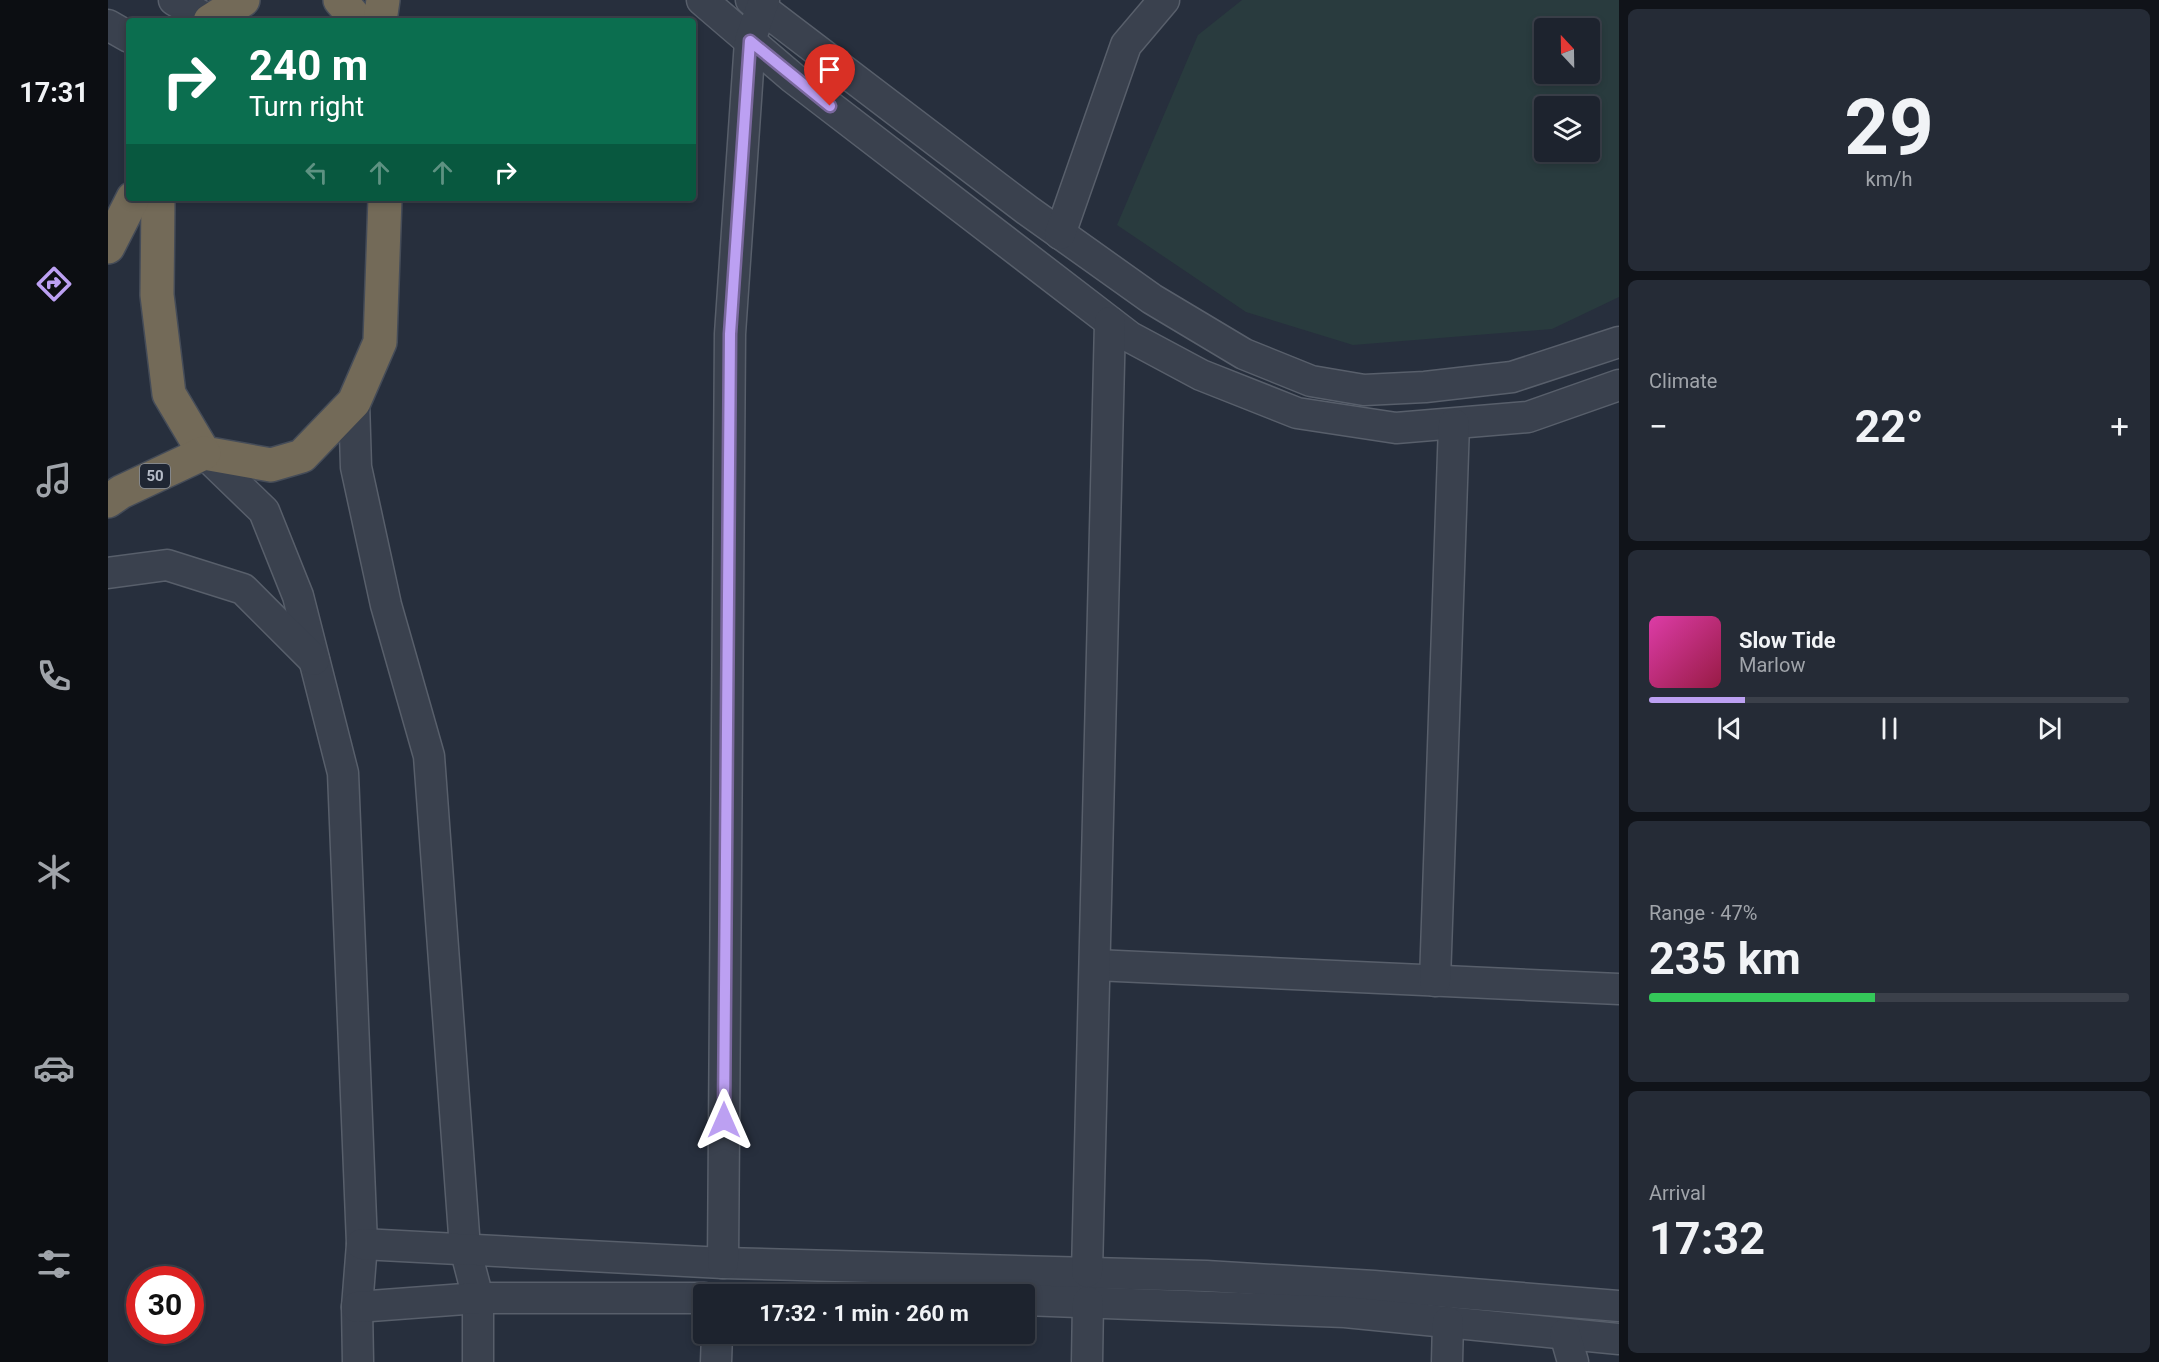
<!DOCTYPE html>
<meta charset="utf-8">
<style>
body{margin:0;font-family:Roboto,sans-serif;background:#252b36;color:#f1f3f6;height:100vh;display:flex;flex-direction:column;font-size:22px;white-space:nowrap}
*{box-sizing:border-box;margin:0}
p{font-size:20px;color:#a0a4aa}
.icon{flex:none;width:33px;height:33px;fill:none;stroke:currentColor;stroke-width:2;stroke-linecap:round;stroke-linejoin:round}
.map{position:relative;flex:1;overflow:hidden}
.side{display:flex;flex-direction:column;gap:9px;padding:9px;background:#101319;width:540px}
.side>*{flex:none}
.guide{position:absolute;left:18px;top:18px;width:570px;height:183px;border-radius:6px;box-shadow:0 3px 9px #0003,0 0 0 2px #3b404a;background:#0b6e4f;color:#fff;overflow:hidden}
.needle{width:39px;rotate:338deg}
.buttons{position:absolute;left:1426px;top:18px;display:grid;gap:12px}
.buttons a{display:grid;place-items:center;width:66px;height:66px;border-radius:6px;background:#1d232e;box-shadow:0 3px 9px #0003,0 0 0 2px #3b404a;font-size:30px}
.speed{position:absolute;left:18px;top:1266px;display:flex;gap:12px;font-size:30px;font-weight:700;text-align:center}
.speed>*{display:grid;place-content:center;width:78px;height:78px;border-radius:50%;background:#1d232e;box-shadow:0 3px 9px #0003,0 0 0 2px #3b404a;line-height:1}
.speed .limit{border:9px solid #d22;background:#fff;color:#111}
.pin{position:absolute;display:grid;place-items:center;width:51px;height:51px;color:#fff;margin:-62px -26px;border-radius:50% 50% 50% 0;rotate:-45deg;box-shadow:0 0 6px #0007}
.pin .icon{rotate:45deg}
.me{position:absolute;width:66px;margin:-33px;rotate:0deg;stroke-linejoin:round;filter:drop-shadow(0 0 4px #0008)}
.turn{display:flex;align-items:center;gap:21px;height:126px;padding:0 24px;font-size:27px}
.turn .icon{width:78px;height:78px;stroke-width:2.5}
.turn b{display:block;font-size:42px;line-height:51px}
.lanes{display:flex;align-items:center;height:57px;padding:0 24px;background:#0003;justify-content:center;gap:30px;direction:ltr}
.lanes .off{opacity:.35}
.big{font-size:45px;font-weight:700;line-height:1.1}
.side .tile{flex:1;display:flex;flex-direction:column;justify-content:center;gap:9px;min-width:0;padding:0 21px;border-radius:9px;background:#252b36}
.side .dial{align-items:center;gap:0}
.dial b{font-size:78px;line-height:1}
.song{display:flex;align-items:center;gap:18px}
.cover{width:72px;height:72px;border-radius:9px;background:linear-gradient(135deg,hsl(320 70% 55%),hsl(340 70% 35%))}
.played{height:6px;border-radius:3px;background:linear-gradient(90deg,#bca0f2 20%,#3b404a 20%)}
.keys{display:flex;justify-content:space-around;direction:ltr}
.heat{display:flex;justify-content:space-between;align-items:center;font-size:33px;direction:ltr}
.charge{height:9px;border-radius:4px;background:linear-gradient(90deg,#34c759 47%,#3b404a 0)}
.trip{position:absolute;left:585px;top:1284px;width:342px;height:60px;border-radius:6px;background:#1d232e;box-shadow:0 3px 9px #0003,0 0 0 2px #3b404a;font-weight:700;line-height:60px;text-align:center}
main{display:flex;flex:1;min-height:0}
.tabs{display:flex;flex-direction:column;width:108px;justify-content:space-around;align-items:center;background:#0c0e12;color:#a0a4aa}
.tabs .icon{width:42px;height:42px}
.tabs .on{color:#bca0f2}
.tabs b{font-size:27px;color:#f1f3f6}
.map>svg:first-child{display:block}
.green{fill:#293b3e;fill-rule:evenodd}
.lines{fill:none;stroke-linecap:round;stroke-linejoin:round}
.minor-casing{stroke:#585f6b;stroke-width:33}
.highway-casing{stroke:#454c58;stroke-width:36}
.minor{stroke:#3a414e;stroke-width:30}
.highway{stroke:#736a58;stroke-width:33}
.route-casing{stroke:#7a689d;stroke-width:15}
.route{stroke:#bca0f2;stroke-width:10}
.labels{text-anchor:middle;stroke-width:6;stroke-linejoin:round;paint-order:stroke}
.shield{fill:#1f2633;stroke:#89909b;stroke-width:1.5}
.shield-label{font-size:15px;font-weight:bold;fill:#b7bdc8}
</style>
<main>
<nav class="tabs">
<b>17:31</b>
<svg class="icon on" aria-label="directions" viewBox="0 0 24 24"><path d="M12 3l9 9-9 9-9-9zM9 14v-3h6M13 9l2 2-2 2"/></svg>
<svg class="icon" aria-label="music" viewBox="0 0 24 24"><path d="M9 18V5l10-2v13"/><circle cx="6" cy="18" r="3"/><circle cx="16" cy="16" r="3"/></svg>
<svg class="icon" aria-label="phone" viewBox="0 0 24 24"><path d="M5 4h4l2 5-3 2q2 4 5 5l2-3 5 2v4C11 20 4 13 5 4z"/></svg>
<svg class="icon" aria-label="climate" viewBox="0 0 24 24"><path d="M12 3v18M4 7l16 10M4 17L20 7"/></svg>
<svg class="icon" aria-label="car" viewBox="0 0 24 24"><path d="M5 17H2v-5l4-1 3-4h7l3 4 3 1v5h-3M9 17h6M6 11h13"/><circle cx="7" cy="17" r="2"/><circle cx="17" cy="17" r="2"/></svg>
<svg class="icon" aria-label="filters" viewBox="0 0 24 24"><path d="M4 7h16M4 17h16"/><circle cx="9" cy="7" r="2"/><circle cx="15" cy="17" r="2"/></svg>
</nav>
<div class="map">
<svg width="1511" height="1362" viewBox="0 0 1511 1362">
<rect width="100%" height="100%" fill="#272f3d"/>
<path class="green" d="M1134,0H1511V297L1444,329L1245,345L1138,312L1009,225L1090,35ZM1437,28H1482V74H1437ZM1437,106H1482V152H1437Z"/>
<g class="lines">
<defs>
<g id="minor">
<path d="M66,0L102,21"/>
<path d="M594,0L685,78L1022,337L1093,375L1189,413L1288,428L1420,417L1511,385"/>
<path d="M643,0L919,210L1044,299L1136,354L1203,381L1256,390L1317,387L1404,377L1511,342"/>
<path d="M0,25L21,37"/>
<path d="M952,234L1018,45L1056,0"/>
<path d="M246,402L248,467L278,605L321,756L357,1248L370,1298V1362"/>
<path d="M96,453L156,511L190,596L235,773L254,1244L249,1307L250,1362"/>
<path d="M0,573L59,565L135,589L206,660"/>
<path d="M987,965L1511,989"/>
<path d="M1327,981L1346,424"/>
<path d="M254,1244L615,1263L1098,1276L1266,1286L1511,1306"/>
<path d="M615,1263L622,334L642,41L656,0"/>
<path d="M979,1272L1002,322"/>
<path d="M916,1300L1237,1312L1511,1339"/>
<path d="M249,1307L370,1298H596"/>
<path d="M1457,1334L1465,1362"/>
<path d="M608,1362L609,1334"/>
<path d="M979,1362L980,1302"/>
<path d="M1339,1362L1340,1322"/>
</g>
<g id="highway">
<path d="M232,0L250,21"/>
<path d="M102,21L135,0"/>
<path d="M272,21L275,0"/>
<path d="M50,198L49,295L61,394L96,453L163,465L194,456L246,402L272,342L277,198"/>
<path d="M0,247L25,198"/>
<path d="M0,501L13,492L96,453"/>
</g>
</defs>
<use href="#minor" class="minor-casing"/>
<use href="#highway" class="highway-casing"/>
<use href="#minor" class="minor"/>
<use href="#highway" class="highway"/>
</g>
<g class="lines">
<defs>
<path id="route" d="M616,1120L622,334L642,41L722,106"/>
</defs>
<use href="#route" class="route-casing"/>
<use href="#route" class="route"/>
</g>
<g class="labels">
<rect class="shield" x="32" y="464" width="30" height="24" rx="4.5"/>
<g class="shield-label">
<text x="47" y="481">50</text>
</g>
</g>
</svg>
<div class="buttons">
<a><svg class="needle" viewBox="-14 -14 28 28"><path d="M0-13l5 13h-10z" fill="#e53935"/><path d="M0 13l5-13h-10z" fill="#a0a4aa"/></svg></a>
<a><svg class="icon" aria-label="layers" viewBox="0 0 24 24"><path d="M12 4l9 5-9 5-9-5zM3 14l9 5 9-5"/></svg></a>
</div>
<div class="speed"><div class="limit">30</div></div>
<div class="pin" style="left:722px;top:106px;background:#d93025"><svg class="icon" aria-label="arrive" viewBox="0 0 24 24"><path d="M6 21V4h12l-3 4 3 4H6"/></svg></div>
<svg class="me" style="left:616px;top:1120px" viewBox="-20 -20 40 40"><path d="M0-17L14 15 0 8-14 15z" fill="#bca0f2" stroke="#fff" stroke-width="4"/></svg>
<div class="trip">17:32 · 1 min · 260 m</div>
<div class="guide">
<div class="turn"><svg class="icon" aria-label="right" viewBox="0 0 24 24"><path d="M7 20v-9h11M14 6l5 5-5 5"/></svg><div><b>240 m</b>Turn right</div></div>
<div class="lanes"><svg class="icon off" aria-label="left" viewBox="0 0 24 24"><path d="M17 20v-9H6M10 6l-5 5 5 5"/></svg><svg class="icon off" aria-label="ahead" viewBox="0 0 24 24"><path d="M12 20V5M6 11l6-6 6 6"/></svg><svg class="icon off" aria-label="ahead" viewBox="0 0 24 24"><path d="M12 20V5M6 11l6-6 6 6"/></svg><svg class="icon" aria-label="right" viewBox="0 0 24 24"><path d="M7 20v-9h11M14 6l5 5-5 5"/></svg></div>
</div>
</div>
<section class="side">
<div class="tile dial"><b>29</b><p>km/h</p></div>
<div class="tile"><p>Climate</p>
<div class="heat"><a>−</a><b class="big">22°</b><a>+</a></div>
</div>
<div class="tile">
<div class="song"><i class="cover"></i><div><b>Slow Tide</b><p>Marlow</p></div></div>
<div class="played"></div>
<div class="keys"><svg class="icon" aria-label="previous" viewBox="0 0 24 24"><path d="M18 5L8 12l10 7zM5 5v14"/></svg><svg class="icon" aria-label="pause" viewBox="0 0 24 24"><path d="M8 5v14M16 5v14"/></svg><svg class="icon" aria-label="next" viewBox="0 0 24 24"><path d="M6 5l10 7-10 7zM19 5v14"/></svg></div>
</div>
<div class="tile"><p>Range · 47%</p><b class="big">235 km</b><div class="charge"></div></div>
<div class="tile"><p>Arrival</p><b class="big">17:32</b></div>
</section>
</main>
